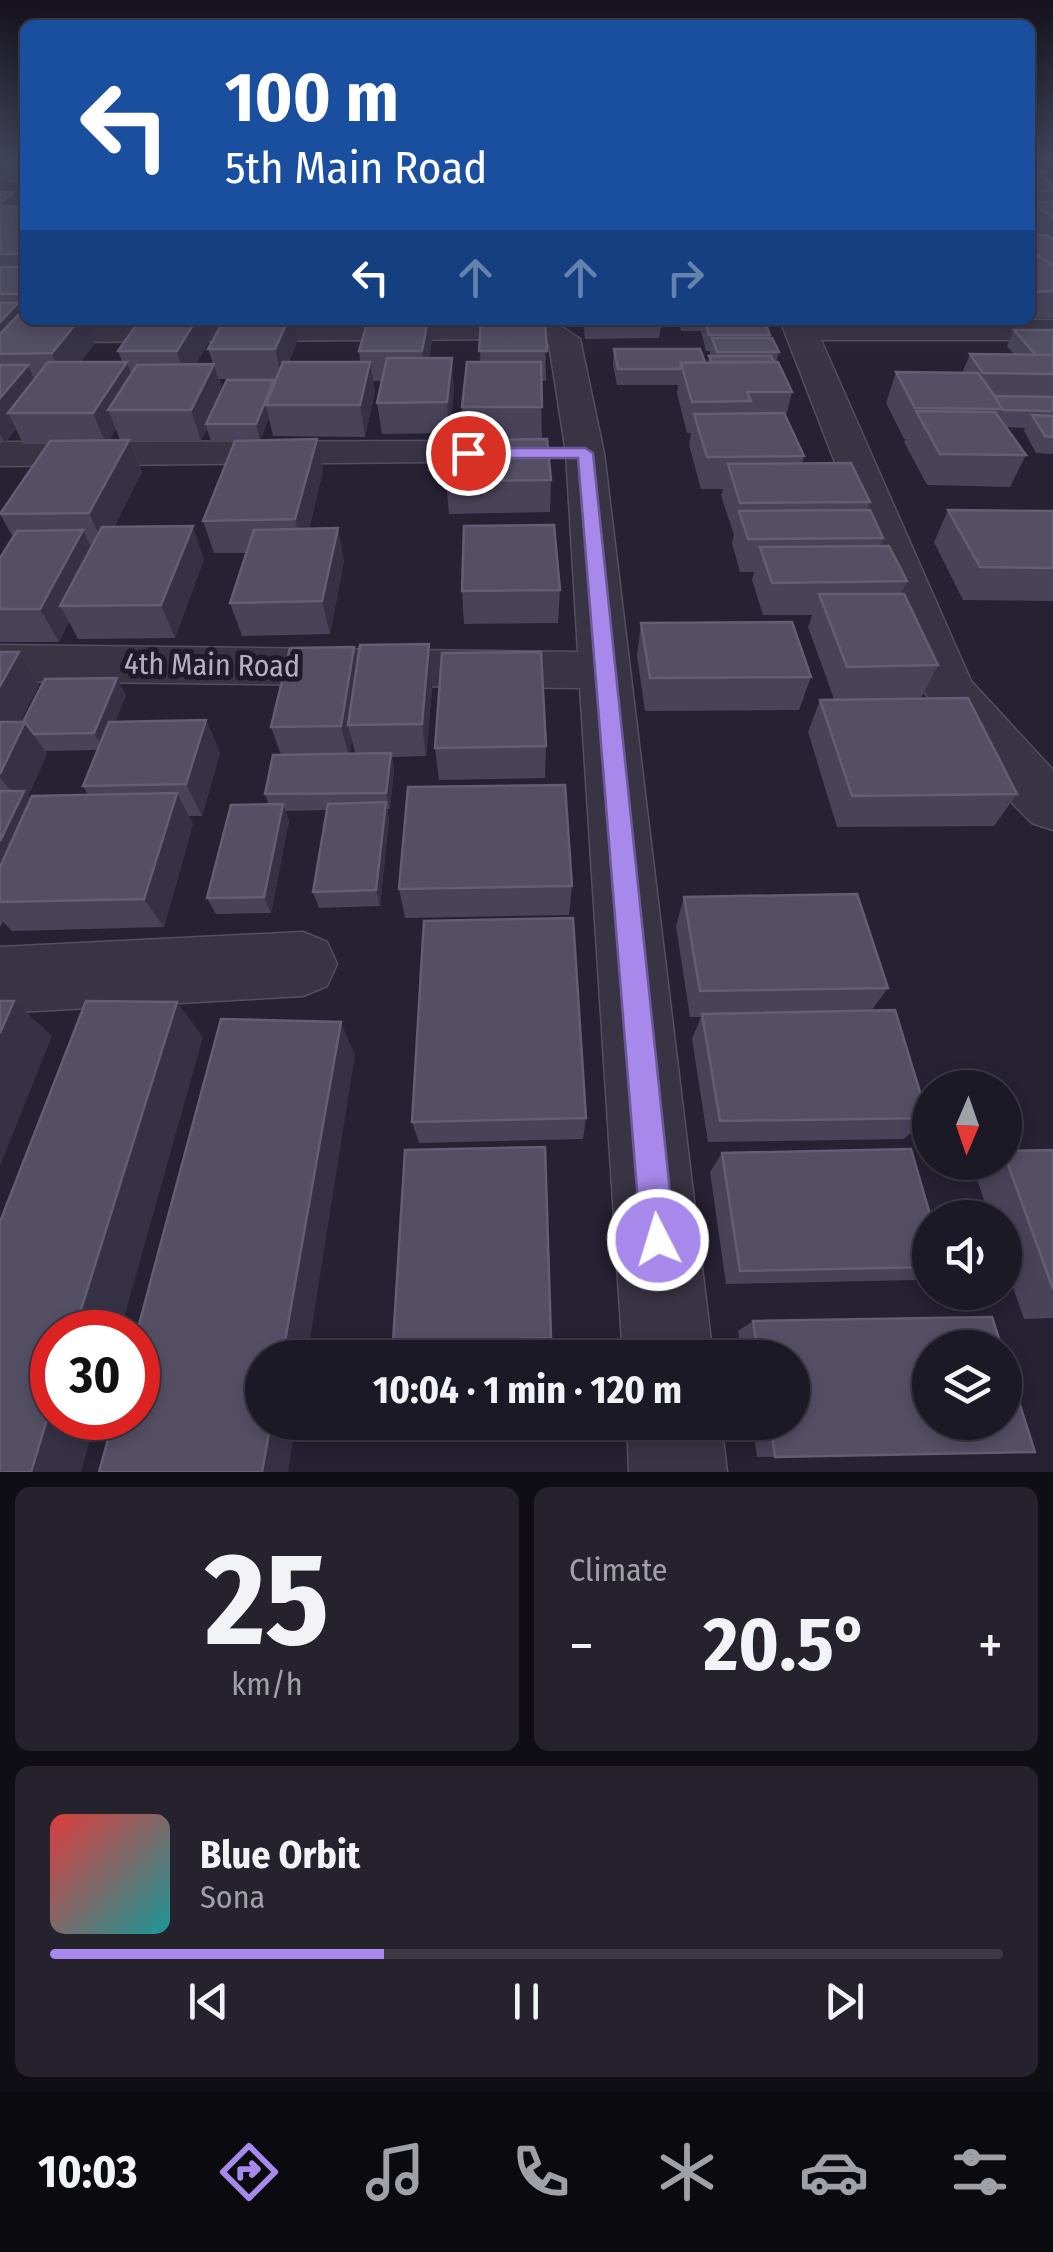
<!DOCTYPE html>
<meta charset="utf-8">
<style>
body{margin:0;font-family:"Fira Sans Condensed",sans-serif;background:#25222e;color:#f1f3f6;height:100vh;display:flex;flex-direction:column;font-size:38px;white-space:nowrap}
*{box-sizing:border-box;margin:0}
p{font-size:32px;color:#a0a0a7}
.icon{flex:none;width:55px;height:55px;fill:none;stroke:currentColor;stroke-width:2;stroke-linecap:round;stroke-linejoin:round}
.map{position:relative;height:1472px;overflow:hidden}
.details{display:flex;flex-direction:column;gap:15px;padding:15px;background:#0f0e15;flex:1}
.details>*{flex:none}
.top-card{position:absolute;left:20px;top:20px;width:1015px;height:305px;border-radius:15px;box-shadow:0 5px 15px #0003,0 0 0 2px #3a3843;background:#1a4fa0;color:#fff;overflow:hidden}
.needle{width:65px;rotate:182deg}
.controls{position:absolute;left:912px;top:1070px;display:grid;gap:20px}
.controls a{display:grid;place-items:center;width:110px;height:110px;border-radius:50%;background:#1c1926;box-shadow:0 5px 15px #0003,0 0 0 2px #3a3843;font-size:50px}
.speed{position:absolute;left:30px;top:1310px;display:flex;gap:20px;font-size:50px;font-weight:700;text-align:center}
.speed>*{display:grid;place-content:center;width:130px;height:130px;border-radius:50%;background:#1c1926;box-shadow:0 5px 15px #0003,0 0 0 2px #3a3843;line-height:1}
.speed .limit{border:15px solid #d22;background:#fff;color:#111}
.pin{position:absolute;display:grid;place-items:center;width:85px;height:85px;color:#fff;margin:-42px;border:5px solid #fff;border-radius:50%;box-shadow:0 2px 10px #0007}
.me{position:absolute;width:110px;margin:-55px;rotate:355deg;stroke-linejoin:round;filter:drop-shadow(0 0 8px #0008)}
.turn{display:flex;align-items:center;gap:35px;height:210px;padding:0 40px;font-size:45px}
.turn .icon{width:130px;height:130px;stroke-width:2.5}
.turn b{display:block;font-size:70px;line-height:85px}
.lanes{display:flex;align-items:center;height:95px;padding:0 40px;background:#0003;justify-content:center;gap:50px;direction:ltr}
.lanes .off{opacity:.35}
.big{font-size:75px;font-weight:700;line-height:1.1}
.details .card{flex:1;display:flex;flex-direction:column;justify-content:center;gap:15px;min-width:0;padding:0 35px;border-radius:15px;background:#25222e}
.details .dial{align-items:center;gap:0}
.dial b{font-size:130px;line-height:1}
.song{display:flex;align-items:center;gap:30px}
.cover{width:120px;height:120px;border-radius:15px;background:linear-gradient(135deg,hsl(0 70% 55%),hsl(180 70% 35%))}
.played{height:10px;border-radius:5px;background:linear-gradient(90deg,#a689eb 35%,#3a3843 35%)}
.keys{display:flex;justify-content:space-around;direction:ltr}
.heat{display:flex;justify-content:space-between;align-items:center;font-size:55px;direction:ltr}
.details .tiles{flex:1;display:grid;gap:15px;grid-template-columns:1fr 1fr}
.card:last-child{grid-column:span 2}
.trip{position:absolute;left:245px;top:1340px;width:565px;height:100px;border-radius:50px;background:#1c1926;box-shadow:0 5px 15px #0003,0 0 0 2px #3a3843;font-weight:700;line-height:100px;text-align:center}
.tab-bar{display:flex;height:160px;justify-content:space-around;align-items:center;background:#0b0a0f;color:#a0a0a7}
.tab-bar .icon{width:70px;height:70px}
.tab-bar .active{color:#a689eb}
.tab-bar b{font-size:45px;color:#f1f3f6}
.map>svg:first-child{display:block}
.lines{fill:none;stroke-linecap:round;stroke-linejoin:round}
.minor-casing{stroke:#544f5f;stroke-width:3}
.minor{fill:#393444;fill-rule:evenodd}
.wall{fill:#484359;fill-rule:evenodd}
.shaded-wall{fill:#363145}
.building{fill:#544f64;stroke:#635e73;stroke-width:2.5}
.route{fill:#a689eb;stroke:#6c5999;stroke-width:2.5}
.labels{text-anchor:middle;stroke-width:10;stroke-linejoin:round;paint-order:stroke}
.street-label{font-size:30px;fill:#b4afc1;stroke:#1e1a29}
</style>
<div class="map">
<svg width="1053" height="1472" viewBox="0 0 1053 1472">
<rect width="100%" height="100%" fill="#262133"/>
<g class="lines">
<defs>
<g id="minor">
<rect x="0" y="166" width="25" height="14"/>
<path d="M536,320L556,323L580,339L604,453L713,1358H623L580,688L0,681V645L578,652L566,453L549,344L525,339L49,342L33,332L49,322Z"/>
<path d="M780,320H1053V340H821L971,681L1053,770V830L1032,823L995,786L923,690Z"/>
<path d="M522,441L536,445L541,453L536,461L0,466V442Z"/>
<path d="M303,932L327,942L337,964L327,986L303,996L0,1013V947Z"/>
<path d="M627,1422H721L727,1472H629Z"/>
</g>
</defs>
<use href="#minor" class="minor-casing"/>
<use href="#minor" class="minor"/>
</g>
<g class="wall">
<path d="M0,159H25V163L24,160L14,167H0Z"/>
<path d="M1030,162L1046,173L1045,178L1053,184V318L1024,320H1030V235H1032L1030,233Z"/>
<path d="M0,192L19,205L25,199V320H111L106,326L88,325L95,343L80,362H122L118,351L138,322H121L120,320H315L313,325H295L298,339L289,362H360L359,351L366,324H325L324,320H545L546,381H541L542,438H464L462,407L480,362L481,324H431L432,340L429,358L454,388L449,433L382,434L377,403L382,381H373L375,392L365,437L273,436L269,418L260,440L323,471L309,529L344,561L330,634L242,636L230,603L246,553H214L203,521L235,441H211L207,429L201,441H130L142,472L114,527L204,559L175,638L78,639L69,622L59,642H0V558L13,537L0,514L48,444H23L16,429L5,443H0ZM207,325H222L208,349L213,364H196L211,338ZM219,379H276L274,383V380L222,390ZM116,429L120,440H109Z"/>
<path d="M583,320H662L659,338L585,339Z"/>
<path d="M678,320H764L770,335V338L779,352L776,362L792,392L786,417L804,456L802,463L870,502L867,510L883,538L880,546L907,581L901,594L938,665L921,698L1017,794L994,826L837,827L808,732L820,700L834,699L808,627L812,615H763L752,580L754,572H740L732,543L734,535L721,496L723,489H701L689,445L691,433H687L677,393L678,385H617L613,365L614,349L708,362L710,351H706L701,331H681Z"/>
<path d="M964,320H1022L1021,323L971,327Z"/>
<path d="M1014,330H1053V454L1036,453L1024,431L1025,428L1006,427L1026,455L1010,487L927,485L904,442L906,439H904L886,403L896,372L962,373L970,354H1014L1007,346Z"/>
<path d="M551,480L550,512L449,514L446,481Z"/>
<path d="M948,510L1053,511V601L963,600L934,542Z"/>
<path d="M560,590L558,623L464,624L462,591Z"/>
<path d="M641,623L811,677L799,710L645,711L637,656Z"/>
<path d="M429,644L433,677L426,756L392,757L394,770L390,809H387L389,819L380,906L319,908L313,892L327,810L285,811L289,821L271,913L216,914L207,898L269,805L265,794L281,755L271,727L354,647L358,664ZM352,740L355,753H350Z"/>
<path d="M0,652H19L39,685L20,722L126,695L115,722L206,720L220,753L202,816H189L193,824L164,927L12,931L3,922L0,927ZM97,750L83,786L88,795L30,800L28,796L47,754L45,751Z"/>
<path d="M546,746L545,778L439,780L435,748Z"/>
<path d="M572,886L569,915L405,918L399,889Z"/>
<path d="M684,897L888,988L871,1011L928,1118L904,1139L708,1142L692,1039L701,1017H690L676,926Z"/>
<path d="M586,1118L583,1139L419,1143L412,1122Z"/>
<path d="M1053,1150V1318L1024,1319L1005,1264V1218H990L974,1170L986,1162H1005V1151Z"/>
<path d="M722,1153L930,1218V1274L918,1280L726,1284L710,1172Z"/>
<path d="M753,1321L1035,1452L757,1457L752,1422H792V1358H742L738,1331Z"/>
<path d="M551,1338L549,1347L403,1351L393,1343Z"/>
</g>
<g class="shaded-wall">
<path d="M11,159H23L24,160L14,167Z"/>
<path d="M13,192L19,205L0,218V203Z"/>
<path d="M18,303L25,318L0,354V322Z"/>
<path d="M79,320H86L95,343L65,383L52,353Z"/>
<path d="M196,320H206L211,338L186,381L177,351Z"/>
<path d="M288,320H294L298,339L282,379L275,349Z"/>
<path d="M428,320H430L432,340L425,381L422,351Z"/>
<path d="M452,358L454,388L449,433L447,402Z"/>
<path d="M127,362L138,393L108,410L116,429L106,444L93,413Z"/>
<path d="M370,362L375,392L365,437L360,405Z"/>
<path d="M214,364L223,395L206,424L207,429L201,441L191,410Z"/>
<path d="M28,365L41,395L8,413L16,429L5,443L0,434V398Z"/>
<path d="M274,380L277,396L266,405L269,418L260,441L256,424Z"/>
<path d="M317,439L323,471L303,552L295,519Z"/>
<path d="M129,440L142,472L104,546L89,513Z"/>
<path d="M193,526L204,559L175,638L161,605Z"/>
<path d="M338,528L344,561L330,634L322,601Z"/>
<path d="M83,530L98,562L60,606L69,622L59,642L40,609Z"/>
<path d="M429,644L433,677L426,756L422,724Z"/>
<path d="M354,647L361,680L348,725L352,740L349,758L341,726Z"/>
<path d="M19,652L39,685L9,744L0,732V686Z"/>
<path d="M117,678L126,695L104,750L94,733Z"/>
<path d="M206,720L220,753L202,816L186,784Z"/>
<path d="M25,722L47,754L28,796L47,822L0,902V841L19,802L0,777V774Z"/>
<path d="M391,753L394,770L390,809L386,793Z"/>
<path d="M177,793L193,824L164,927L144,899Z"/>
<path d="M386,802L389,819L380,906L376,890Z"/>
<path d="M283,804L289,821L271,913L264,897Z"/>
<path d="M14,1001L52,1036L0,1166V1033Z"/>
<path d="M177,1002L203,1037L120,1332H74Z"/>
<path d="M341,1022L355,1055L307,1358H282Z"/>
<path d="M52,1403V1418H96L81,1472H31Z"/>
<path d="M271,1422H296L288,1472H262Z"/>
</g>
<g class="building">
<path d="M1030,162H1031L1046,173L1030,174Z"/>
<path d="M1030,177H1043L1053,184V191H1030Z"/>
<path d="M0,192H13L0,203Z"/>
<path d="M1033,202H1053V219Z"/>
<path d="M0,206L25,207V254H0Z"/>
<path d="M1030,235H1048L1053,239V266L1030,250Z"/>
<path d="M1030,250L1053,266V291L1037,292L1030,287Z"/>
<path d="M0,267H25V288L19,294H0Z"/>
<path d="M0,303H18L0,322Z"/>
<path d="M19,314H25V320H79L52,353L0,354V334Z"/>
<path d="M140,320H196L177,351H118Z"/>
<path d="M224,320H288L275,349H208Z"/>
<path d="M368,320H428L422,351H359Z"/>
<path d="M481,320H545L547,351H479Z"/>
<path d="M704,320H764L770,335H709Z"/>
<path d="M1014,330H1053V355H1036Z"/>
<path d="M712,338H772L779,352H717Z"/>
<path d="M614,349H700L705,362L681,363L680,369H618Z"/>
<path d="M970,354L1053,355V374L983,373Z"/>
<path d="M709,356H771L774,362H712Z"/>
<path d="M387,358H452L447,402L377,403Z"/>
<path d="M48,362H127L93,413H8Z"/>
<path d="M283,362H370L360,405H266Z"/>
<path d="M467,362H541L542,407H462Z"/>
<path d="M778,362L792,392H747L751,401L692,402L681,363Z"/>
<path d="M214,364L191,410H108L137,365Z"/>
<path d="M0,365H28L0,398Z"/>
<path d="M896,372L978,373L1004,409L915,408Z"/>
<path d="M227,380H274L256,424H206Z"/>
<path d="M994,396L1053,397V411L1003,410Z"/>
<path d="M916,411L995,412L1026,455L940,454Z"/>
<path d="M784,413L804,456L707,457L694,414Z"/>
<path d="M1032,415L1053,416V437L1045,436Z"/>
<path d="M317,439L295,519L203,521L235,441Z"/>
<path d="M547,439L551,480L446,481L450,440Z"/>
<path d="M129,440L89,513L0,514L50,441Z"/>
<path d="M851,463L870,502L740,503L728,464Z"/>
<path d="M870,510L883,538L748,539L739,511Z"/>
<path d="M948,510L1053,511V568L980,567Z"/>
<path d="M554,525L560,590L462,591L464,526Z"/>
<path d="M193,526L161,605L60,606L102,527Z"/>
<path d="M338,528L322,601L230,603L254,530Z"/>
<path d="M83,530L40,609H0V558L17,531Z"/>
<path d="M889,546L907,581L772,583L760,547Z"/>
<path d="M819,594H904L938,665L847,667Z"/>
<path d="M792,622L811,677L650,678L641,623Z"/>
<path d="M429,644L422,724L348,725L360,645Z"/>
<path d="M354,647L341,726L271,727L290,648Z"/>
<path d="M0,652H19L0,686Z"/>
<path d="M541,652L546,746L435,748L442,653Z"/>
<path d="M117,678L94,733L34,734L25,722H23L45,679Z"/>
<path d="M968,698L1017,794L852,796L820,700Z"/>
<path d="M206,720L186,784L83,786L109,722Z"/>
<path d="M0,722H25L0,774Z"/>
<path d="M391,753L386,793L265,794L273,755Z"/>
<path d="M565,785L572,886L399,889L408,787Z"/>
<path d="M0,791H24L0,841Z"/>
<path d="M177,793L144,899L0,902V867L32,796Z"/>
<path d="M386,802L376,890L313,892L328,804Z"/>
<path d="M283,804L264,897L207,898L231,805Z"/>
<path d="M857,894L888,988L700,991L684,897Z"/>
<path d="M573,918L586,1118L412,1122L424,921Z"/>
<path d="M0,1001H14L0,1033Z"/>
<path d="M86,1001L177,1002L74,1332H52V1403L31,1472H0V1222Z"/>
<path d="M895,1010L928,1118L720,1121L702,1014Z"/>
<path d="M221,1019L341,1022L282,1358H262V1422H271L262,1472H99L114,1418H138L137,1332Z"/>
<path d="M545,1147L551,1338L393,1343L405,1150Z"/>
<path d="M911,1149L931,1218L930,1267L740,1271L722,1153Z"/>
<path d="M1053,1150V1289L1005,1156V1151Z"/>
<path d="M992,1317L1002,1348H930V1422H1005V1358L1035,1452L775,1457L770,1422H792V1358H759L753,1321Z"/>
</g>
<linearGradient id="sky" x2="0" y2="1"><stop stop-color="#15121c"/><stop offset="0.44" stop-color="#41435b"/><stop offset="1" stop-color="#41435b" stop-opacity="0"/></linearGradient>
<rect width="1053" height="365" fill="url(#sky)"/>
<path class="route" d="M585,448L593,453L675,1240L670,1253L658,1258L646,1253L641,1240L578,458H468L460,453L468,448Z"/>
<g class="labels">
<g class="street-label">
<text transform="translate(212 665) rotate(1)" y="10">4th Main Road</text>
</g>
</g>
</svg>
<div class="controls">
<a><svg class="needle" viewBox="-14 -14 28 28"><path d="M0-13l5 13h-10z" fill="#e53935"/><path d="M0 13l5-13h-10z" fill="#a0a0a7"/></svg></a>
<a><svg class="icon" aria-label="sound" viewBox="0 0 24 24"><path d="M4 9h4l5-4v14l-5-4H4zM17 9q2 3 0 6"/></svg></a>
<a><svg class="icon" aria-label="layers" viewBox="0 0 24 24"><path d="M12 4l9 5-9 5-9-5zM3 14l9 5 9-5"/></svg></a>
</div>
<div class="speed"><div class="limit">30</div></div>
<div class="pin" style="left:468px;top:453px;background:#d93025"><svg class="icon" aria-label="arrive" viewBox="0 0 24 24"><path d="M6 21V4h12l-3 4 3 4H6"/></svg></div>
<svg class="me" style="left:658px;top:1240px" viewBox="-20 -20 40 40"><circle r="17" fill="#a689eb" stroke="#fff" stroke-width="3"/><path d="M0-11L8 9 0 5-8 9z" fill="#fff"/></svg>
<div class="trip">10:04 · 1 min · 120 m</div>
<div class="top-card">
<div class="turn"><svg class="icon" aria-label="left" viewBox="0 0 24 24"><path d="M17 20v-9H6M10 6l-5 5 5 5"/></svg><div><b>100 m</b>5th Main Road</div></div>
<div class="lanes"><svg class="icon" aria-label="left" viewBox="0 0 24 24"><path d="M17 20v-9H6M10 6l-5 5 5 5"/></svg><svg class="icon off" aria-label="ahead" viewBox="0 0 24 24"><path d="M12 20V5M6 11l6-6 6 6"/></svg><svg class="icon off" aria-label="ahead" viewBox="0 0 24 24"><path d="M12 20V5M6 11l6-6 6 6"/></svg><svg class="icon off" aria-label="right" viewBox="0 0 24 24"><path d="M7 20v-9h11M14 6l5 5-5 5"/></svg></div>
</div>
</div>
<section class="details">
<div class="tiles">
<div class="card dial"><b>25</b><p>km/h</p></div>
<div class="card"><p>Climate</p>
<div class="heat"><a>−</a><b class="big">20.5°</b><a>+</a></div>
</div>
<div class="card">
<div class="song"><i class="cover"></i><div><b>Blue Orbit</b><p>Sona</p></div></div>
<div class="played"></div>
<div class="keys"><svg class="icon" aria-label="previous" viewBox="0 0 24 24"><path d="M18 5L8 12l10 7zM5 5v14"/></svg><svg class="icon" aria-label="pause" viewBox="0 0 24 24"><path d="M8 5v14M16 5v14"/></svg><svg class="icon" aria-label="next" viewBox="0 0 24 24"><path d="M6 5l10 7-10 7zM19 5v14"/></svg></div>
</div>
</div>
</section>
<nav class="tab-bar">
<b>10:03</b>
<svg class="icon active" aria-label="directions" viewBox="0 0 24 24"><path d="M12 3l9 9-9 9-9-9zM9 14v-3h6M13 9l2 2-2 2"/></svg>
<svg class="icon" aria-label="music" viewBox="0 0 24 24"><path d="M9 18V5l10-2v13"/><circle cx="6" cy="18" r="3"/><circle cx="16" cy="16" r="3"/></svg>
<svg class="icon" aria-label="phone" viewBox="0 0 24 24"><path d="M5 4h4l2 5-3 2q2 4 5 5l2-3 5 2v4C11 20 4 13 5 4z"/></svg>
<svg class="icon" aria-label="climate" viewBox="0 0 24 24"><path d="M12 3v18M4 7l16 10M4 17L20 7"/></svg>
<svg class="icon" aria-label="car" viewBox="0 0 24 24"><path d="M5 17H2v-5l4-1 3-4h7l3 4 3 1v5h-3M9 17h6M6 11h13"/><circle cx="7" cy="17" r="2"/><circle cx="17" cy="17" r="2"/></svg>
<svg class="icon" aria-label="filters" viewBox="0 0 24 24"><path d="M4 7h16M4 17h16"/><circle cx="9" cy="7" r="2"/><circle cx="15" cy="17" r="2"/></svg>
</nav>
